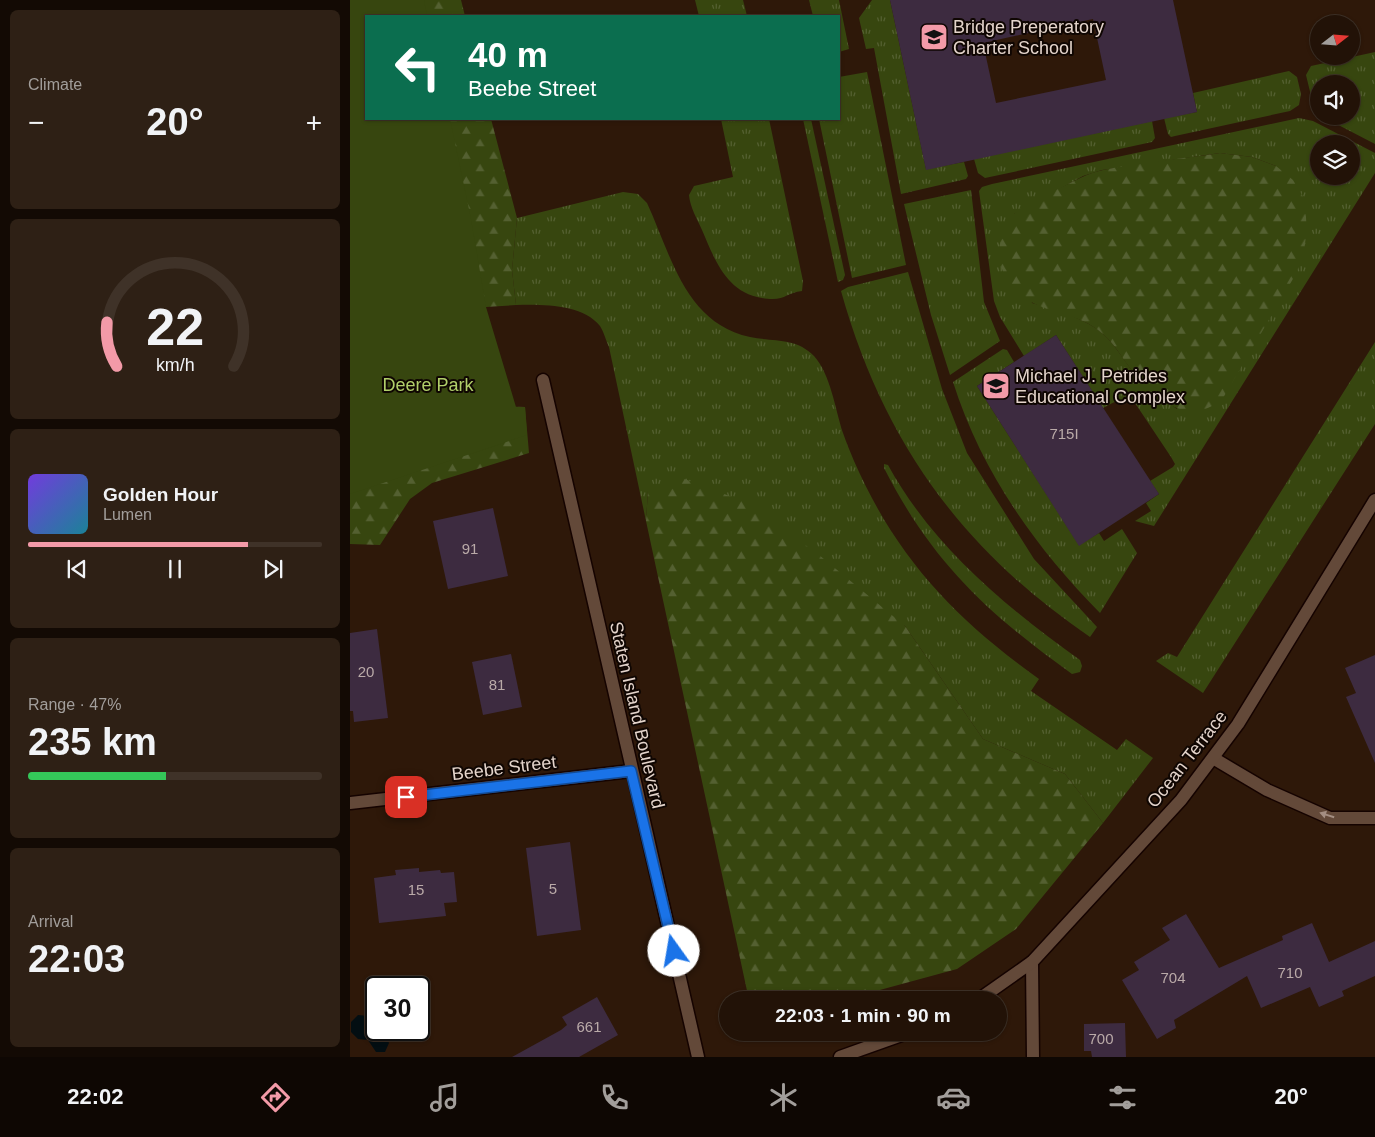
<!DOCTYPE html>
<meta charset="utf-8">
<style>
body{margin:0;font-family:Arial,sans-serif;background:#2e2015;color:#f1f3f6;height:100vh;display:flex;flex-direction:column;font-size:19px;white-space:nowrap}
*{box-sizing:border-box;margin:0}
p{font-size:16px;color:#a29e9b}
.icon{flex:none;width:28px;height:28px;fill:none;stroke:currentColor;stroke-width:2;stroke-linecap:round;stroke-linejoin:round}
.map{position:relative;flex:1;overflow:hidden}
.sheet{display:flex;flex-direction:column;gap:10px;padding:10px;background:#130a04;width:350px}
.sheet>*{flex:none}
.guide{position:absolute;left:15px;top:15px;width:475px;height:105px;border-radius:0px;box-shadow:0 1px 4px #0004,0 0 0 1px #3f3228;background:#0b6e4f;color:#fff;overflow:hidden}
.needle{width:32px;rotate:73deg}
.tools{position:absolute;left:960px;top:15px;display:grid;gap:10px}
.tools a{display:grid;place-items:center;width:50px;height:50px;border-radius:50%;background:#221207;box-shadow:0 1px 4px #0004,0 0 0 1px #3f3228;font-size:25px}
.speed{position:absolute;left:15px;top:976px;display:flex;gap:10px;font-size:25px;font-weight:700;text-align:center}
.speed>*{display:grid;place-content:center;width:65px;height:65px;border-radius:50%;background:#221207;box-shadow:0 1px 4px #0004,0 0 0 1px #3f3228;line-height:1}
.speed .limit{border:2px solid #111;border-radius:8px;background:#fff;color:#111}
.pin{position:absolute;display:grid;place-items:center;width:42px;height:42px;color:#fff;margin:-21px;border-radius:10px;box-shadow:0 2px 8px #0006}
.me{position:absolute;width:55px;margin:-28px;rotate:347deg;stroke-linejoin:round;filter:drop-shadow(0 0 4px #0008)}
.turn{display:flex;align-items:center;gap:18px;height:105px;padding:0 20px;font-size:22px}
.turn .icon{width:65px;height:65px;stroke-width:2.5}
.turn b{display:block;font-size:35px;line-height:42px}
.big{font-size:38px;font-weight:700;line-height:1.1}
.sheet .tile{flex:1;display:flex;flex-direction:column;justify-content:center;gap:8px;min-width:0;padding:0 18px;border-radius:8px;background:#2e2015}
.sheet .dial{align-items:center;gap:0}
.dial svg{height:130px;overflow:visible;fill:none;stroke:#3f3228;stroke-width:7;stroke-linecap:round;text-anchor:middle}
.dial text{fill:#f1f3f6;stroke:none}
.song{display:flex;align-items:center;gap:15px}
.cover{width:60px;height:60px;border-radius:8px;background:linear-gradient(135deg,hsl(260 70% 55%),hsl(190 70% 35%))}
.played{height:5px;border-radius:2px;background:linear-gradient(90deg,#f39aa8 75%,#3f3228 75%)}
.keys{display:flex;justify-content:space-around;direction:ltr}
.heat{display:flex;justify-content:space-between;align-items:center;font-size:28px;direction:ltr}
.charge{height:8px;border-radius:4px;background:linear-gradient(90deg,#34c759 47%,#3f3228 0)}
.trip{position:absolute;left:369px;top:991px;width:288px;height:50px;border-radius:25px;background:#221207;box-shadow:0 1px 4px #0004,0 0 0 1px #3f3228;font-weight:700;line-height:50px;text-align:center}
.dock{display:flex;height:80px;justify-content:space-around;align-items:center;background:#0e0703;color:#a29e9b}
.dock .icon{width:35px;height:35px}
.dock .active{color:#f39aa8}
.dock b{font-size:22px;color:#f1f3f6}
main{display:flex;flex:1;min-height:0}
.map>svg:first-child{display:block}
.grass{fill:url(#grass-tufts);fill-rule:evenodd}
.forest{fill:url(#forest-firs)}
.park{fill:#37460f}
.water{fill:#030e12}
.building{fill:#3d2b40;fill-rule:evenodd}
.lines{fill:none;stroke-linecap:round;stroke-linejoin:round}
.minor-casing{stroke:#150300;stroke-width:15}
.minor{stroke:#634939;stroke-width:12}
.oneway{fill:#a48e82}
.route-casing{stroke:#114b97;stroke-width:12}
.route{stroke:#1a73e8;stroke-width:9}
.labels{text-anchor:middle;stroke-width:4;stroke-linejoin:round;paint-order:stroke}
.number-label{font-size:15px;fill:#baaaa8}
.poi-label{font-size:18px;fill:#e4d4cb;stroke:#0f0602;text-anchor:start}
.park-label{font-size:18px;fill:#b1cf6a;stroke:#0f0602}
.street-label{font-size:18px;fill:#e4d4cb;stroke:#0f0602}
</style>
<main>
<section class="sheet">
<div class="tile"><p>Climate</p>
<div class="heat"><a>−</a><b class="big">20°</b><a>+</a></div>
</div>
<div class="tile dial"><svg viewBox="0 0 100 80">
<path d="M14 69A42 42 0 1 1 86 69"/>
<path d="M14 69A42 42 0 0 1 8 42" stroke="#f39aa8"/>
<text x="50" y="56" font-size="32" font-weight="700">22</text>
<text x="50" y="72" font-size="11">km/h</text>
</svg></div>
<div class="tile">
<div class="song"><i class="cover"></i><div><b>Golden Hour</b><p>Lumen</p></div></div>
<div class="played"></div>
<div class="keys"><svg class="icon" aria-label="previous" viewBox="0 0 24 24"><path d="M18 5L8 12l10 7zM5 5v14"/></svg><svg class="icon" aria-label="pause" viewBox="0 0 24 24"><path d="M8 5v14M16 5v14"/></svg><svg class="icon" aria-label="next" viewBox="0 0 24 24"><path d="M6 5l10 7-10 7zM19 5v14"/></svg></div>
</div>
<div class="tile"><p>Range · 47%</p><b class="big">235 km</b><div class="charge"></div></div>
<div class="tile"><p>Arrival</p><b class="big">22:03</b></div>
</section>
<div class="map">
<svg width="1025" height="1057" viewBox="0 0 1025 1057">
<defs>
<pattern id="grass-tufts" width="24" height="20" patternUnits="userSpaceOnUse" patternTransform="scale(1.25)"><rect width="24" height="20" fill="#37460f"/><path d="M3 7l-1-3M5 7V3M7 7l1-3M15 17l-1-3M17 17v-4M19 17l1-3" fill="none" stroke="#546031"/></pattern>
<pattern id="forest-firs" width="22" height="20" patternUnits="userSpaceOnUse" patternTransform="scale(1.25)"><rect width="22" height="20" fill="#37460f"/><path d="M5 1l3.5 6h-7zM16 11l3.5 6h-7z" fill="#546031"/></pattern>
</defs>
<rect width="100%" height="100%" fill="#2e1809"/>
<g class="grass">
<path d="M345,0H393L397,16H349Z"/>
<path d="M459,0H489L499,49L489,52V16H463Z"/>
<path d="M522,0H540L576,169L614,162L618,176L616,179L551,194L524,48L516,49L509,18Z"/>
<path d="M1025,52V144L971,116H1001V84H969V115L964,108L956,75L961,66Z"/>
<path d="M939,71L947,77L951,94L949,105L940,111L825,136L821,137L818,134L814,118L847,112L843,93Z"/>
<path d="M517,72L556,265L502,278L469,119H489V77Z"/>
<path d="M949,118L963,121L1025,153V173L804,526L785,521L801,511L796,503L809,494L800,481L823,467L825,464L821,457L785,403C773,396 765,402 753,408L706,335L674,356L650,317L644,301L629,191L632,187L642,184ZM969,144H1001V176H969ZM870,153L902,157L926,166L827,409C812,398 797,388 785,374C772,359 764,341 747,329C728,316 705,310 682,303L664,214L733,176L752,170Z"/>
<path d="M371,119H419L453,281L452,291C435,293 435,302 412,298C376,292 365,260 352,230C347,219 340,207 339,195L344,186L383,177Z"/>
<path d="M453,119H461L495,275L493,280L488,282Z"/>
<path d="M802,121L805,138L802,142L635,178L628,173L624,159Z"/>
<path d="M621,190L634,302L650,341L600,375L581,315L554,204Z"/>
<path d="M273,192L288,194L297,203C321,255 335,323 400,337C423,342 446,337 464,356C481,375 485,409 493,433C496,442 500,451 504,461C546,557 604,618 689,679L681,691L767,750L776,739L803,758L753,823L715,774L633,739L555,626L298,491L296,521L259,347C256,341 254,332 250,326C233,304 191,304 166,305L162,270L167,218Z"/>
<path d="M558,272L592,389L617,453L684,559L747,627L740,637C612,550 533,441 491,291L498,287Z"/>
<path d="M1025,342V424L853,693L806,661L818,653L827,657Z"/>
<path d="M653,349L657,350L664,362L627,386L729,545L749,533L754,541L772,529L787,553L750,613C685,547 631,471 603,382Z"/>
<path d="M534,464L538,465C583,547 656,607 730,660L732,666L730,672L722,674C637,613 582,562 534,468Z"/>
</g>
<g class="forest">
<path d="M0,0H111L115,16H16V119H141L167,218L162,270L166,305L136,307L41,374Z"/>
<path d="M870,153L902,157L926,166L943,180L955,200L957,235L947,272L873,398C840,428 808,401 784,373C772,359 764,341 748,330C722,310 682,313 661,286C645,267 645,230 665,213C677,203 694,197 708,189C723,182 737,173 753,170C791,162 831,159 870,153Z"/>
<path d="M132,406L175,407L179,453L82,483L60,499L30,545L0,544V419Z"/>
<path d="M332,478L398,503L469,555L555,626L633,739L715,774L753,823L666,929L607,969L493,1000H399L296,521L298,491Z"/>
</g>
<path class="park" d="M0,0H74L77,16H16V119H100L121,219L136,307L166,407H175L177,435L0,494Z"/>
<path class="water" d="M8,1015L18,1016L26,1023V1030H32L39,1043L35,1052H26L18,1040L8,1039L1,1032V1022Z"/>
<g class="building">
<path d="M540,0H823L847,112L576,170ZM743,19L756,80L646,103L633,43Z"/>
<path d="M706,335L809,494L729,546L627,386Z"/>
<path d="M143,508L158,576L98,589L83,521Z"/>
<path d="M27,629L38,718L4,722L3,711H0V633Z"/>
<path d="M161,654L172,707L133,715L122,662Z"/>
<path d="M1025,655V763L996,697L1006,693L995,668Z"/>
<path d="M220,842L231,930L187,936L176,848Z"/>
<path d="M69,868V872L90,870L91,873L104,872L107,902L94,903L96,916L29,923L24,878L46,875L45,870Z"/>
<path d="M836,914L869,968L933,940L932,936L962,923L979,962L1025,941V976L992,991L994,996L969,1007L960,987L911,1008L897,976L824,1020L826,1028L807,1039L772,980L789,970L784,962L820,940L812,928Z"/>
<path d="M247,997L268,1035L229,1057H162L211,1030L217,1025L212,1017Z"/>
<path d="M775,1023L776,1057H742L741,1051H734V1024Z"/>
</g>
<g class="lines">
<defs>
<g id="minor">
<path d="M193,380L348,1057"/>
<path d="M863,758L917,790L980,818H1025"/>
<path d="M0,803L281,771"/>
<path d="M682,962L683,1057"/>
<path d="M628,1000L682,962L831,800L888,724L1025,500"/>
<path d="M490,1057L560,1032"/>
</g>
</defs>
<use href="#minor" class="minor-casing"/>
<use href="#minor" class="minor"/>
</g>
<defs><path id="oneway-solid" d="M-6-.8H1V-3.2L6.5 0L1 3.2V.8H-6Z" transform="scale(1.25)"/></defs>
<use class="oneway" href="#oneway-solid" transform="translate(977 815) rotate(-163)"/>
<g class="lines">
<defs>
<path id="route" d="M56,797L281,771L324,951"/>
</defs>
<use href="#route" class="route-casing"/>
<use href="#route" class="route"/>
</g>
<defs>
<symbol id="school-square" viewBox="-11 -11 22 22"><rect x="-9" y="-9" width="18" height="18" rx="4" fill="#f39aa8" stroke="#0f0602"/><path d="M0-5L7-2L0 1L-7-2ZM-4 1L0 2.5L4 1V4Q0 6-4 4Z" fill="#111"/></symbol>
</defs>
<g fill-rule="evenodd">
<use href="#school-square" x="568" y="21" width="32" height="32"/>
<use href="#school-square" x="630" y="370" width="32" height="32"/>
</g>
<g class="labels">
<g class="number-label">
<text x="714" y="439">715I</text>
<text x="120" y="554">91</text>
<text x="16" y="677">20</text>
<text x="147" y="690">81</text>
<text x="203" y="894">5</text>
<text x="66" y="895">15</text>
<text x="940" y="978">710</text>
<text x="823" y="983">704</text>
<text x="239" y="1032">661</text>
<text x="751" y="1044">700</text>
</g>
<g class="poi-label">
<text x="603" y="33">Bridge Preperatory<tspan x="603" dy="21">Charter School</tspan></text>
<text x="665" y="382">Michael J. Petrides<tspan x="665" dy="21">Educational Complex</tspan></text>
</g>
<g class="park-label">
<text x="78" y="391">Deere Park</text>
</g>
<g class="street-label">
<text transform="translate(287 715) rotate(77)" y="6">Staten Island Boulevard</text>
<text transform="translate(837 759) rotate(-52)" y="6">Ocean Terrace</text>
<text transform="translate(154 768) rotate(-7)" y="6">Beebe Street</text>
</g>
</g>
</svg>
<div class="tools">
<a><svg class="needle" viewBox="-14 -14 28 28"><path d="M0-13l5 13h-10z" fill="#e53935"/><path d="M0 13l5-13h-10z" fill="#a29e9b"/></svg></a>
<a><svg class="icon" aria-label="sound" viewBox="0 0 24 24"><path d="M4 9h4l5-4v14l-5-4H4zM17 9q2 3 0 6"/></svg></a>
<a><svg class="icon" aria-label="layers" viewBox="0 0 24 24"><path d="M12 4l9 5-9 5-9-5zM3 14l9 5 9-5"/></svg></a>
</div>
<div class="speed"><div class="limit">30</div></div>
<div class="pin" style="left:56px;top:797px;background:#d93025"><svg class="icon" aria-label="arrive" viewBox="0 0 24 24"><path d="M6 21V4h12l-3 4 3 4H6"/></svg></div>
<svg class="me" style="left:324px;top:951px" viewBox="-20 -20 40 40"><circle r="19" fill="#fff"/><path d="M0-13L10 11 0 6-10 11z" fill="#1a73e8"/></svg>
<div class="trip">22:03 · 1 min · 90 m</div>
<div class="guide">
<div class="turn"><svg class="icon" aria-label="left" viewBox="0 0 24 24"><path d="M17 20v-9H6M10 6l-5 5 5 5"/></svg><div><b>40 m</b>Beebe Street</div></div>
</div>
</div>
</main>
<nav class="dock">
<b>22:02</b>
<svg class="icon active" aria-label="directions" viewBox="0 0 24 24"><path d="M12 3l9 9-9 9-9-9zM9 14v-3h6M13 9l2 2-2 2"/></svg>
<svg class="icon" aria-label="music" viewBox="0 0 24 24"><path d="M9 18V5l10-2v13"/><circle cx="6" cy="18" r="3"/><circle cx="16" cy="16" r="3"/></svg>
<svg class="icon" aria-label="phone" viewBox="0 0 24 24"><path d="M5 4h4l2 5-3 2q2 4 5 5l2-3 5 2v4C11 20 4 13 5 4z"/></svg>
<svg class="icon" aria-label="climate" viewBox="0 0 24 24"><path d="M12 3v18M4 7l16 10M4 17L20 7"/></svg>
<svg class="icon" aria-label="car" viewBox="0 0 24 24"><path d="M5 17H2v-5l4-1 3-4h7l3 4 3 1v5h-3M9 17h6M6 11h13"/><circle cx="7" cy="17" r="2"/><circle cx="17" cy="17" r="2"/></svg>
<svg class="icon" aria-label="filters" viewBox="0 0 24 24"><path d="M4 7h16M4 17h16"/><circle cx="9" cy="7" r="2"/><circle cx="15" cy="17" r="2"/></svg>
<b>20°</b>
</nav>
